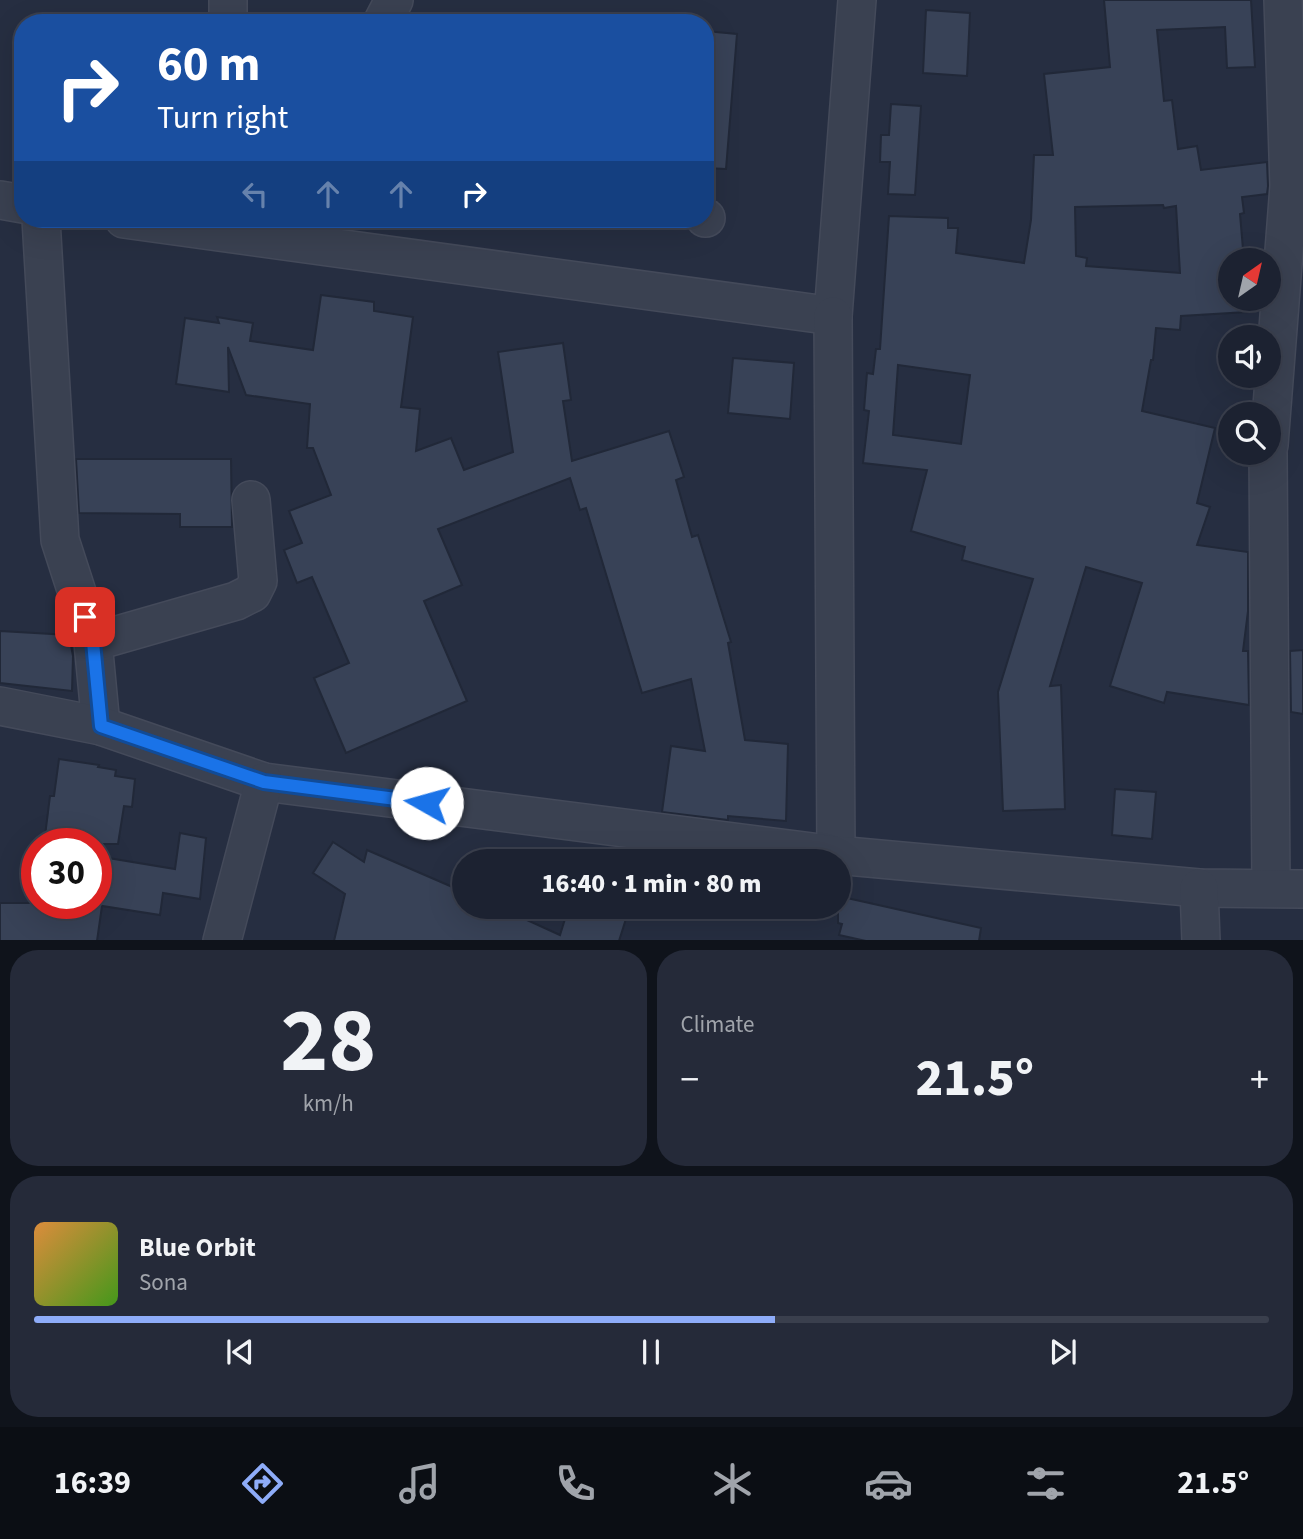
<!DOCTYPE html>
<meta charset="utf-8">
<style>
body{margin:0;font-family:"Source Sans 3",sans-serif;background:#252a39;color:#f1f3f6;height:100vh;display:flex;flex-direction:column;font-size:26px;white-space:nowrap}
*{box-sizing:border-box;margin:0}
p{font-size:23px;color:#a0a4ab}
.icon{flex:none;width:38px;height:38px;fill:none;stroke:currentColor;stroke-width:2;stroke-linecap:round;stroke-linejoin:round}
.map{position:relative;height:940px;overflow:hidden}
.panel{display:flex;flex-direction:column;gap:10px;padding:10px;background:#0f131b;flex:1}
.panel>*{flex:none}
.top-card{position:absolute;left:14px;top:14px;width:700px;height:214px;border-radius:28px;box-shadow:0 7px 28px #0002,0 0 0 2px #3a3f4d;background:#1a4fa0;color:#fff;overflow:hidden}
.needle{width:46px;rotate:34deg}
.tools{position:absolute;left:1218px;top:248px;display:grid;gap:14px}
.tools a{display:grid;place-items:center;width:63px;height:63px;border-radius:50%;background:#1c2231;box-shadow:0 7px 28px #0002,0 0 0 2px #3a3f4d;font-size:35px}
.speed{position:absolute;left:21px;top:828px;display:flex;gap:14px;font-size:35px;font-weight:700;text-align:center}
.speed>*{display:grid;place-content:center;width:91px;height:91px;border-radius:50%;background:#1c2231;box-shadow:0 7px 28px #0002,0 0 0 2px #3a3f4d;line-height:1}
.speed .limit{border:10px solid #d22;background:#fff;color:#111}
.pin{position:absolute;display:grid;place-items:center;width:60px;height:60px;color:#fff;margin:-30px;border-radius:14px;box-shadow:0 4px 10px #0006}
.me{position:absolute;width:77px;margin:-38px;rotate:277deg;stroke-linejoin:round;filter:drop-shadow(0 0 5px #0008)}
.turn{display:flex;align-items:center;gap:24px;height:147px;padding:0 28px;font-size:32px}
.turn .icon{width:91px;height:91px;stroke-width:2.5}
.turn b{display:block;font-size:49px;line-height:60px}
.lanes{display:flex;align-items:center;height:66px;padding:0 28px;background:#0003;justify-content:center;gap:35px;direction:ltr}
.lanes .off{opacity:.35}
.big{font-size:52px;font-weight:800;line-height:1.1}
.panel .widget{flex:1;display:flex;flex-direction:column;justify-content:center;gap:10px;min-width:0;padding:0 24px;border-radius:28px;background:#252a39}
.panel .dial{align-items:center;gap:0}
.dial b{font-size:91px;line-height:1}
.song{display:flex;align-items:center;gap:21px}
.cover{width:84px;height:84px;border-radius:10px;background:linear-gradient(135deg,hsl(30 70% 55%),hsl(100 70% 35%))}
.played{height:7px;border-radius:4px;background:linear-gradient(90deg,#8eacf9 60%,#3a3f4d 60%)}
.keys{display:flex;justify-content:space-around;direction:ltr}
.heat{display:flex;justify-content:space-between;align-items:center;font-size:38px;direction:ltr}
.panel .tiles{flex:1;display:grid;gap:10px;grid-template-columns:1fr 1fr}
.widget:last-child{grid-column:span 2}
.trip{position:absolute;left:452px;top:849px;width:399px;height:70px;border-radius:35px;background:#1c2231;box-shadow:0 7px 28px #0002,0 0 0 2px #3a3f4d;font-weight:800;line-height:70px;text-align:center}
.tab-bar{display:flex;height:112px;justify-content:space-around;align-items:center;background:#0b0e14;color:#a0a4ab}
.tab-bar .icon{width:49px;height:49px}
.tab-bar .current{color:#8eacf9}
.tab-bar b{font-size:32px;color:#f1f3f6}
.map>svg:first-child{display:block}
.building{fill:#384257;stroke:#212838;stroke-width:2;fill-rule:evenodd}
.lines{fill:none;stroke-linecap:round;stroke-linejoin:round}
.minor-casing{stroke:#444a5a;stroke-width:40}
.minor{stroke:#3a4151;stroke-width:37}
.route-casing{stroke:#114b97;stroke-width:18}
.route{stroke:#1a73e8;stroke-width:12}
</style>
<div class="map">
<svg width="1303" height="941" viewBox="0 0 1303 941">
<rect width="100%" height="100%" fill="#262e41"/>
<g class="building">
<path d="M1104,0H1251L1255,67L1227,68L1225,27L1157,30L1164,101L1172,100L1178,149L1197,146L1201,170L1267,162L1268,186L1267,194L1242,197L1244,213L1240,214L1244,261H1230V299H1246L1247,312L1181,316L1180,330L1156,328L1153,360H1151L1142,411L1215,428L1197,503L1210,507L1197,545L1248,552V611L1243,651H1248L1249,705L1167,692L1164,703L1110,686L1142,583L1086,567L1050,686L1061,685L1065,809L1003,811L998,692L1033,579L962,560L965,547L911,531L927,470L863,463L869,411L864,410L867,373L873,374L876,349H880L889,216L948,218V228H958L956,253L1024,263L1031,220L1034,155H1053L1044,74L1110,67ZM1163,205L1164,208L1176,206L1180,273L1086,266L1087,258L1076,256L1075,207ZM898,365L970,375L961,444L893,435Z"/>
<path d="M926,10L970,13L967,76L923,73Z"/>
<path d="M705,31L737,34L726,169L705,168Z"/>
<path d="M891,104L921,106L915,195L888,194L890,162H880L881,135H889Z"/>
<path d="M321,295L374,302V311L413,317L401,407L420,409L416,451L451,438L464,470L513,452L498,352L563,343L571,400L563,401L572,461L669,431L684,477L676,480L692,537L698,535L731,642L728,643L745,740L788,744L786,821L728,816V820L662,812L671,746L705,751L691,679L642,693L586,508L580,510L570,478L438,529L462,585L424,601L467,701L346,753L314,678L349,663L312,577L297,583L284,550L302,543L289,511L331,495L313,448H307L310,404L246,395L228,347L229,392L176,384L185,318L219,323L217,317L253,323L250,341L313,350Z"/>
<path d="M733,358L794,363L790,419L728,413Z"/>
<path d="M76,459H231L232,527H180V514L79,513Z"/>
<path d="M0,631L69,635L73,656L72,691L0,683Z"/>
<path d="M1303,650V714L1291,712L1290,651Z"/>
<path d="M59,759L99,765L98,767L116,770L115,776L135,779L132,807L124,806L118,844H44L50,796H54Z"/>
<path d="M1115,789L1156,792L1152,839L1112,835Z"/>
<path d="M180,833L206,838L200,899L163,893L160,915L102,906L97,941H0V903H96V856L175,869Z"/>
<path d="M333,842L364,862L367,850L464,892V906H496L560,935L569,906H630L619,941H334L345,894L313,873Z"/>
<path d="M838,896L981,928L979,941H866L839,935L842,924L838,923Z"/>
</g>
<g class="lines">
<defs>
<g id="minor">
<path d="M228,0V23"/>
<path d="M382,23L394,0"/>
<path d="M0,200L23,204"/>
<path d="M705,218H706"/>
<path d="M41,219L60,540L93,642L101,726"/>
<path d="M124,219L833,316L857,0"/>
<path d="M833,316L836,855"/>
<path d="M1269,445L1289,186L1283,0"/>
<path d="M1268,453L1271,887"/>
<path d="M93,642L236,601L252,593L258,581L251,500"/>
<path d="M0,706L101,726L264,782L836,855L1199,888L1303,889"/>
<path d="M1199,888L1201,941"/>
<path d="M222,941L264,782"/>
</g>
</defs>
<use href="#minor" class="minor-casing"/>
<use href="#minor" class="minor"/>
</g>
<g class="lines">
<defs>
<path id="route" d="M85,617L93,642L101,726L264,782L427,803"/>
</defs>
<use href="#route" class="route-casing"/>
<use href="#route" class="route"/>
</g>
</svg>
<div class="tools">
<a><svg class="needle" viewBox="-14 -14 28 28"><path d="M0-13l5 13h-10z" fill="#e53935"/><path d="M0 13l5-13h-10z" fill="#a0a4ab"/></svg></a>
<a><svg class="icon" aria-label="sound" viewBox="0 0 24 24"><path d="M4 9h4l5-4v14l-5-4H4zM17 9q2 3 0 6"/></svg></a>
<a><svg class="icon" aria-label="search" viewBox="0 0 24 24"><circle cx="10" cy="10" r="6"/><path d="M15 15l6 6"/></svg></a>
</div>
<div class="speed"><div class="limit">30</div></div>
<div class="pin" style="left:85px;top:617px;background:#d93025"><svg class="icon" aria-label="arrive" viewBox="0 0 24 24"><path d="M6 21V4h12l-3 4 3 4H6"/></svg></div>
<svg class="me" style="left:427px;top:803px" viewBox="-20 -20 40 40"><circle r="19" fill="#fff"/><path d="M0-13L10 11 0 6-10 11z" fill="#1a73e8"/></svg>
<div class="trip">16:40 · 1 min · 80 m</div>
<div class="top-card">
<div class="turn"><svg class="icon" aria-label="right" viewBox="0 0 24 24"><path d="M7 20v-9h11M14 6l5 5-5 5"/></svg><div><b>60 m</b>Turn right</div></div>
<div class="lanes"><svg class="icon off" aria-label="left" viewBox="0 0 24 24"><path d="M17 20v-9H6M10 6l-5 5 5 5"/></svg><svg class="icon off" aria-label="ahead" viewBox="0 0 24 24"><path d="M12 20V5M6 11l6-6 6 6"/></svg><svg class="icon off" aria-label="ahead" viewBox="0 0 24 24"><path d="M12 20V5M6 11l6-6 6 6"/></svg><svg class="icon" aria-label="right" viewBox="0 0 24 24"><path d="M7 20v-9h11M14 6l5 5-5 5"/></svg></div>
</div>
</div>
<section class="panel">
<div class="tiles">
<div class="widget dial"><b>28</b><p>km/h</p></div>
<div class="widget"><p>Climate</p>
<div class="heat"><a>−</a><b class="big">21.5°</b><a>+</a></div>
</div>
<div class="widget">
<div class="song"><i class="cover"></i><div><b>Blue Orbit</b><p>Sona</p></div></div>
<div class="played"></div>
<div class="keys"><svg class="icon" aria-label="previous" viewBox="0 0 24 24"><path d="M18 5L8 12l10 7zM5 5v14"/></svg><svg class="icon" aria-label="pause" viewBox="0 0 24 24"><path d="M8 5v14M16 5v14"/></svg><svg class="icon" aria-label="next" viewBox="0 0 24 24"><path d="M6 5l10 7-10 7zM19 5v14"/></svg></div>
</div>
</div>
</section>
<nav class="tab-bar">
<b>16:39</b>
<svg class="icon current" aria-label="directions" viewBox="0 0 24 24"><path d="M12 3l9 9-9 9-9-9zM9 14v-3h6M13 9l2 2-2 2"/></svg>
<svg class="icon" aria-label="music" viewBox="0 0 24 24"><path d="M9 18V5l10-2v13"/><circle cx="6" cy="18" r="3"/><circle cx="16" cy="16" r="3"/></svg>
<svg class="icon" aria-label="phone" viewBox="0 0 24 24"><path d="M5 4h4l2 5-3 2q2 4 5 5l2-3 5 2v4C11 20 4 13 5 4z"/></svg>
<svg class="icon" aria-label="climate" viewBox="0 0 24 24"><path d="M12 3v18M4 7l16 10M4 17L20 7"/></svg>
<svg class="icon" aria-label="car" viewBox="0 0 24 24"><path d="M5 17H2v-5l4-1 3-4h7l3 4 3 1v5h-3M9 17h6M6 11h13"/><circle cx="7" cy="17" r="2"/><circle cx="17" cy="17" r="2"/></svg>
<svg class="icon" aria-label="filters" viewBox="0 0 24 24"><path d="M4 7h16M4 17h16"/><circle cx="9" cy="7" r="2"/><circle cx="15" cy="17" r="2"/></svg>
<b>21.5°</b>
</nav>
